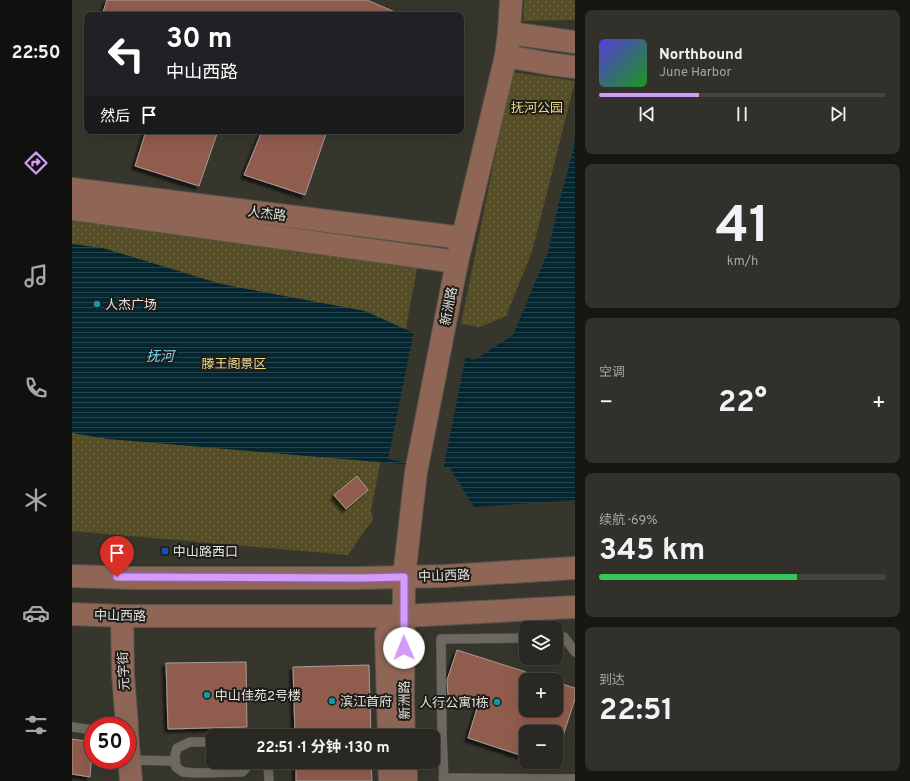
<!DOCTYPE html>
<html lang="zh">
<meta charset="utf-8">
<style>
body{margin:0;font-family:Overpass,"Noto Sans SC",sans-serif;background:#31302a;color:#f1f3f6;height:100vh;display:flex;flex-direction:column;font-size:15px;white-space:nowrap}
*{box-sizing:border-box;margin:0}
p{font-size:13px;color:#a5a6a5}
.icon{flex:none;width:22px;height:22px;fill:none;stroke:currentColor;stroke-width:2;stroke-linecap:round;stroke-linejoin:round}
.map{position:relative;flex:1;overflow:hidden}
.side{display:flex;flex-direction:column;gap:10px;padding:10px;background:#171613;width:335px}
.side>*{flex:none}
.hud{position:absolute;left:12px;top:12px;width:380px;height:122px;border-radius:8px;box-shadow:0 4px 16px #0002,0 0 0 1px #454440;background:#202124;color:#fff;overflow:hidden}
.controls{position:absolute;left:447px;top:621px;display:grid;gap:8px}
.controls a{display:grid;place-items:center;width:44px;height:44px;border-radius:8px;background:#292822;box-shadow:0 4px 16px #0002,0 0 0 1px #454440;font-size:20px}
.speed{position:absolute;left:12px;top:717px;display:flex;gap:8px;font-size:20px;font-weight:700;text-align:center}
.speed>*{display:grid;place-content:center;width:52px;height:52px;border-radius:50%;background:#292822;box-shadow:0 4px 16px #0002,0 0 0 1px #454440;line-height:1}
.speed .limit{border:6px solid #d22;background:#fff;color:#111}
.pin{position:absolute;display:grid;place-items:center;width:34px;height:34px;color:#fff;margin:-41px -17px;border-radius:50% 50% 50% 0;rotate:-45deg;box-shadow:0 0 4px #0007}
.pin .icon{rotate:45deg}
.me{position:absolute;width:44px;margin:-22px;rotate:359deg;stroke-linejoin:round;filter:drop-shadow(0 0 3px #0008)}
.turn{display:flex;align-items:center;gap:14px;height:84px;padding:0 16px;font-size:18px}
.turn .icon{width:52px;height:52px;stroke-width:2.5}
.turn b{display:block;font-size:28px;line-height:34px}
.then{display:flex;align-items:center;height:38px;padding:0 16px;background:#0003;gap:8px;font-size:15px}
.big{font-size:30px;font-weight:700;line-height:1.1}
.side .card{flex:1;display:flex;flex-direction:column;justify-content:center;gap:6px;min-width:0;padding:0 14px;border-radius:8px;background:#31302a}
.side .dial{align-items:center;gap:0}
.dial b{font-size:52px;line-height:1}
.song{display:flex;align-items:center;gap:12px}
.cover{width:48px;height:48px;border-radius:6px;background:linear-gradient(135deg,hsl(250 70% 55%),hsl(120 70% 35%))}
.played{height:4px;border-radius:2px;background:linear-gradient(90deg,#d69bfa 35%,#454440 35%)}
.keys{display:flex;justify-content:space-around;direction:ltr}
.heat{display:flex;justify-content:space-between;align-items:center;font-size:22px;direction:ltr}
.charge{height:6px;border-radius:3px;background:linear-gradient(90deg,#34c759 69%,#454440 0)}
.trip{position:absolute;left:134px;top:729px;width:234px;height:40px;border-radius:8px;background:#292822;box-shadow:0 4px 16px #0002,0 0 0 1px #454440;font-weight:700;line-height:40px;text-align:center}
main{display:flex;flex:1;min-height:0}
.tab-bar{display:flex;flex-direction:column;width:72px;justify-content:space-around;align-items:center;background:#10100e;color:#a5a6a5}
.tab-bar .icon{width:28px;height:28px}
.tab-bar .selected{color:#d69bfa}
.tab-bar b{font-size:18px;color:#f1f3f6}
.map>svg:first-child{display:block}
.grass{fill:url(#grass-dots)}
.water{fill:url(#water-rules)}
.pier{fill:#37362d}
.building{fill:#905c4e;stroke:#a79b98;filter:url(#shadow)}
.lines{fill:none;stroke-linecap:round;stroke-linejoin:round}
.lane-casing{stroke:#56544d;stroke-width:10}
.secondary-casing{stroke:#56544d;stroke-width:24}
.lane{stroke:#6c6a60;stroke-width:9}
.secondary{stroke:#8f6656;stroke-width:22}
.route-casing{stroke:#8b65a2;stroke-width:10}
.route{stroke:#d69bfa;stroke-width:7}
.culture-dot{fill:#0f9aa8;stroke:#1e1d19;stroke-width:1.5}
.transit-dot{fill:#1a4fb4;stroke:#1e1d19;stroke-width:1.5}
.labels{text-anchor:middle;stroke-width:4;stroke-linejoin:round;paint-order:stroke}
.park-label{font-size:13px;fill:#eddc8b;stroke:#1e1d19}
.street-label{font-size:13px;fill:#e3e2dc;stroke:#1e1d19}
.poi-label{font-size:13px;fill:#e3e2dc;stroke:#1e1d19;text-anchor:start}
.water-label{font-size:14px;font-style:italic;fill:#77d7f9;stroke:#1e1d19}
</style>
<main>
<nav class="tab-bar">
<b>22:50</b>
<svg class="icon selected" aria-label="directions" viewBox="0 0 24 24"><path d="M12 3l9 9-9 9-9-9zM9 14v-3h6M13 9l2 2-2 2"/></svg>
<svg class="icon" aria-label="music" viewBox="0 0 24 24"><path d="M9 18V5l10-2v13"/><circle cx="6" cy="18" r="3"/><circle cx="16" cy="16" r="3"/></svg>
<svg class="icon" aria-label="phone" viewBox="0 0 24 24"><path d="M5 4h4l2 5-3 2q2 4 5 5l2-3 5 2v4C11 20 4 13 5 4z"/></svg>
<svg class="icon" aria-label="climate" viewBox="0 0 24 24"><path d="M12 3v18M4 7l16 10M4 17L20 7"/></svg>
<svg class="icon" aria-label="car" viewBox="0 0 24 24"><path d="M5 17H2v-5l4-1 3-4h7l3 4 3 1v5h-3M9 17h6M6 11h13"/><circle cx="7" cy="17" r="2"/><circle cx="17" cy="17" r="2"/></svg>
<svg class="icon" aria-label="filters" viewBox="0 0 24 24"><path d="M4 7h16M4 17h16"/><circle cx="9" cy="7" r="2"/><circle cx="15" cy="17" r="2"/></svg>
</nav>
<div class="map">
<svg width="503" height="781" viewBox="0 0 503 781">
<defs>
<pattern id="grass-dots" width="8" height="8" patternUnits="userSpaceOnUse"><rect width="8" height="8" fill="#554d25"/><path d="M2 2h.1M6 6h.1" fill="none" stroke="#6d6644" stroke-width="1.8" stroke-linecap="round"/></pattern>
<pattern id="water-rules" width="6" height="5" patternUnits="userSpaceOnUse"><rect width="6" height="5" fill="#032631"/><path d="M0 2.5h6" fill="none" stroke="#28454e"/></pattern>
<filter id="shadow"><feDropShadow dx="-3.5" dy="3.5" stdDeviation="1" flood-color="#0009"/></filter>
</defs>
<rect width="100%" height="100%" fill="#37362d"/>
<g class="grass">
<path d="M452,0H503V20L451,21Z"/>
<path d="M440,72L503,81L460,252L434,316L408,327L389,324Z"/>
<path d="M0,178L354,222L299,511L301,519L276,555L0,531Z"/>
</g>
<path class="water" d="M503,137V500L402,507L378,468L36,439L0,433V244L31,248L149,284L293,311L402,360L441,335L476,252L486,207L501,152Z"/>
<path class="pier" d="M342,331L394,355L371,470L316,459Z"/>
<g class="building">
<path d="M35,0H295L330,15H30Z"/>
<path d="M74,131H146L127,186L63,166Z"/>
<path d="M190,131H255L233,195L172,175Z"/>
<path d="M285,476L296,490L274,509L262,495Z"/>
<path d="M385,650L454,672V710H484V682L503,688V699L487,748L484,747V732L464,725L461,732H454V757L396,738L406,705L376,695L375,680Z"/>
<path d="M174,662L175,727L96,729L94,663Z"/>
<path d="M297,665L299,736H223L221,667Z"/>
<path d="M0,739L21,742L18,777L0,774Z"/>
<path d="M224,762H299L300,781H224Z"/>
</g>
<g class="lines">
<defs>
<g id="lane">
<path d="M484,637H492L503,652"/>
<path d="M0,727L21,730"/>
<path d="M141,742H118L105,748L103,756L104,767L111,772L124,773L170,772L180,762"/>
<path d="M57,760L103,761"/>
<path d="M195,762L196,765L197,781"/>
<path d="M371,778L503,779"/>
<path d="M372,781L370,734L369,639L454,638"/>
</g>
<g id="secondary">
<path d="M437,33L503,42"/>
<path d="M434,56L478,64L503,67"/>
<path d="M0,189L391,238"/>
<path d="M0,209L385,262"/>
<path d="M0,576L60,578H288L373,576L503,568"/>
<path d="M0,614L50,616H332L503,607"/>
<path d="M50,616L51,674L55,726"/>
<path d="M55,731L59,781"/>
<path d="M317,736L314,634L332,616"/>
<path d="M332,736L331,704L332,577L344,472L385,262L434,56L437,33L439,0"/>
<path d="M317,762L318,781"/>
<path d="M334,762V781"/>
</g>
</defs>
<use href="#lane" class="lane-casing"/>
<use href="#secondary" class="secondary-casing"/>
<use href="#lane" class="lane"/>
<use href="#secondary" class="secondary"/>
</g>
<g class="lines">
<defs>
<path id="route" d="M45,577L288,578L332,577V648"/>
</defs>
<use href="#route" class="route-casing"/>
<use href="#route" class="route"/>
</g>
<g class="culture-dot">
<circle cx="25" cy="304" r="4"/>
<circle cx="135" cy="695" r="4"/>
<circle cx="260" cy="701" r="4"/>
<circle cx="425" cy="702" r="4"/>
</g>
<rect class="transit-dot" x="89" y="547" width="8" height="8" rx="2"/>
<g class="labels">
<g class="park-label">
<text x="465" y="112">抚河公园</text>
<text x="162" y="368">滕王阁景区</text>
</g>
<g class="street-label">
<text transform="translate(195 213) rotate(7)" y="5">人杰路</text>
<text transform="translate(376 306) rotate(-79)" y="5">新洲路</text>
<text transform="translate(372 575) rotate(-2)" y="5">中山西路</text>
<text transform="translate(48 615) rotate(1)" y="5">中山西路</text>
<text transform="translate(51 671) rotate(-93)" y="5">元字街</text>
<text transform="translate(332 700) rotate(-91)" y="5">新洲路</text>
</g>
<g class="poi-label">
<text x="33" y="309">人杰广场</text>
<text x="101" y="556">中山路西口</text>
<text x="143" y="700">中山佳苑2号楼</text>
<text x="268" y="706">滨江首府</text>
<text x="417" y="707" text-anchor="end">人行公寓1栋</text>
</g>
<g class="water-label">
<text x="88" y="361">抚河</text>
</g>
</g>
</svg>
<div class="controls">
<a><svg class="icon" aria-label="layers" viewBox="0 0 24 24"><path d="M12 4l9 5-9 5-9-5zM3 14l9 5 9-5"/></svg></a>
<a>+</a>
<a>−</a>
</div>
<div class="speed"><div class="limit">50</div></div>
<div class="pin" style="left:45px;top:577px;background:#d93025"><svg class="icon" aria-label="arrive" viewBox="0 0 24 24"><path d="M6 21V4h12l-3 4 3 4H6"/></svg></div>
<svg class="me" style="left:332px;top:648px" viewBox="-20 -20 40 40"><circle r="19" fill="#fff"/><path d="M0-13L10 11 0 6-10 11z" fill="#d69bfa"/></svg>
<div class="trip">22:51 · 1 分钟 · 130 m</div>
<div class="hud">
<div class="turn"><svg class="icon" aria-label="left" viewBox="0 0 24 24"><path d="M17 20v-9H6M10 6l-5 5 5 5"/></svg><div><b>30 m</b>中山西路</div></div>
<div class="then">然后<svg class="icon" aria-label="arrive" viewBox="0 0 24 24"><path d="M6 21V4h12l-3 4 3 4H6"/></svg></div>
</div>
</div>
<section class="side">
<div class="card">
<div class="song"><i class="cover"></i><div><b>Northbound</b><p>June Harbor</p></div></div>
<div class="played"></div>
<div class="keys"><svg class="icon" aria-label="previous" viewBox="0 0 24 24"><path d="M18 5L8 12l10 7zM5 5v14"/></svg><svg class="icon" aria-label="pause" viewBox="0 0 24 24"><path d="M8 5v14M16 5v14"/></svg><svg class="icon" aria-label="next" viewBox="0 0 24 24"><path d="M6 5l10 7-10 7zM19 5v14"/></svg></div>
</div>
<div class="card dial"><b>41</b><p>km/h</p></div>
<div class="card"><p>空调</p>
<div class="heat"><a>−</a><b class="big">22°</b><a>+</a></div>
</div>
<div class="card"><p>续航 · 69%</p><b class="big">345 km</b><div class="charge"></div></div>
<div class="card"><p>到达</p><b class="big">22:51</b></div>
</section>
</main>
